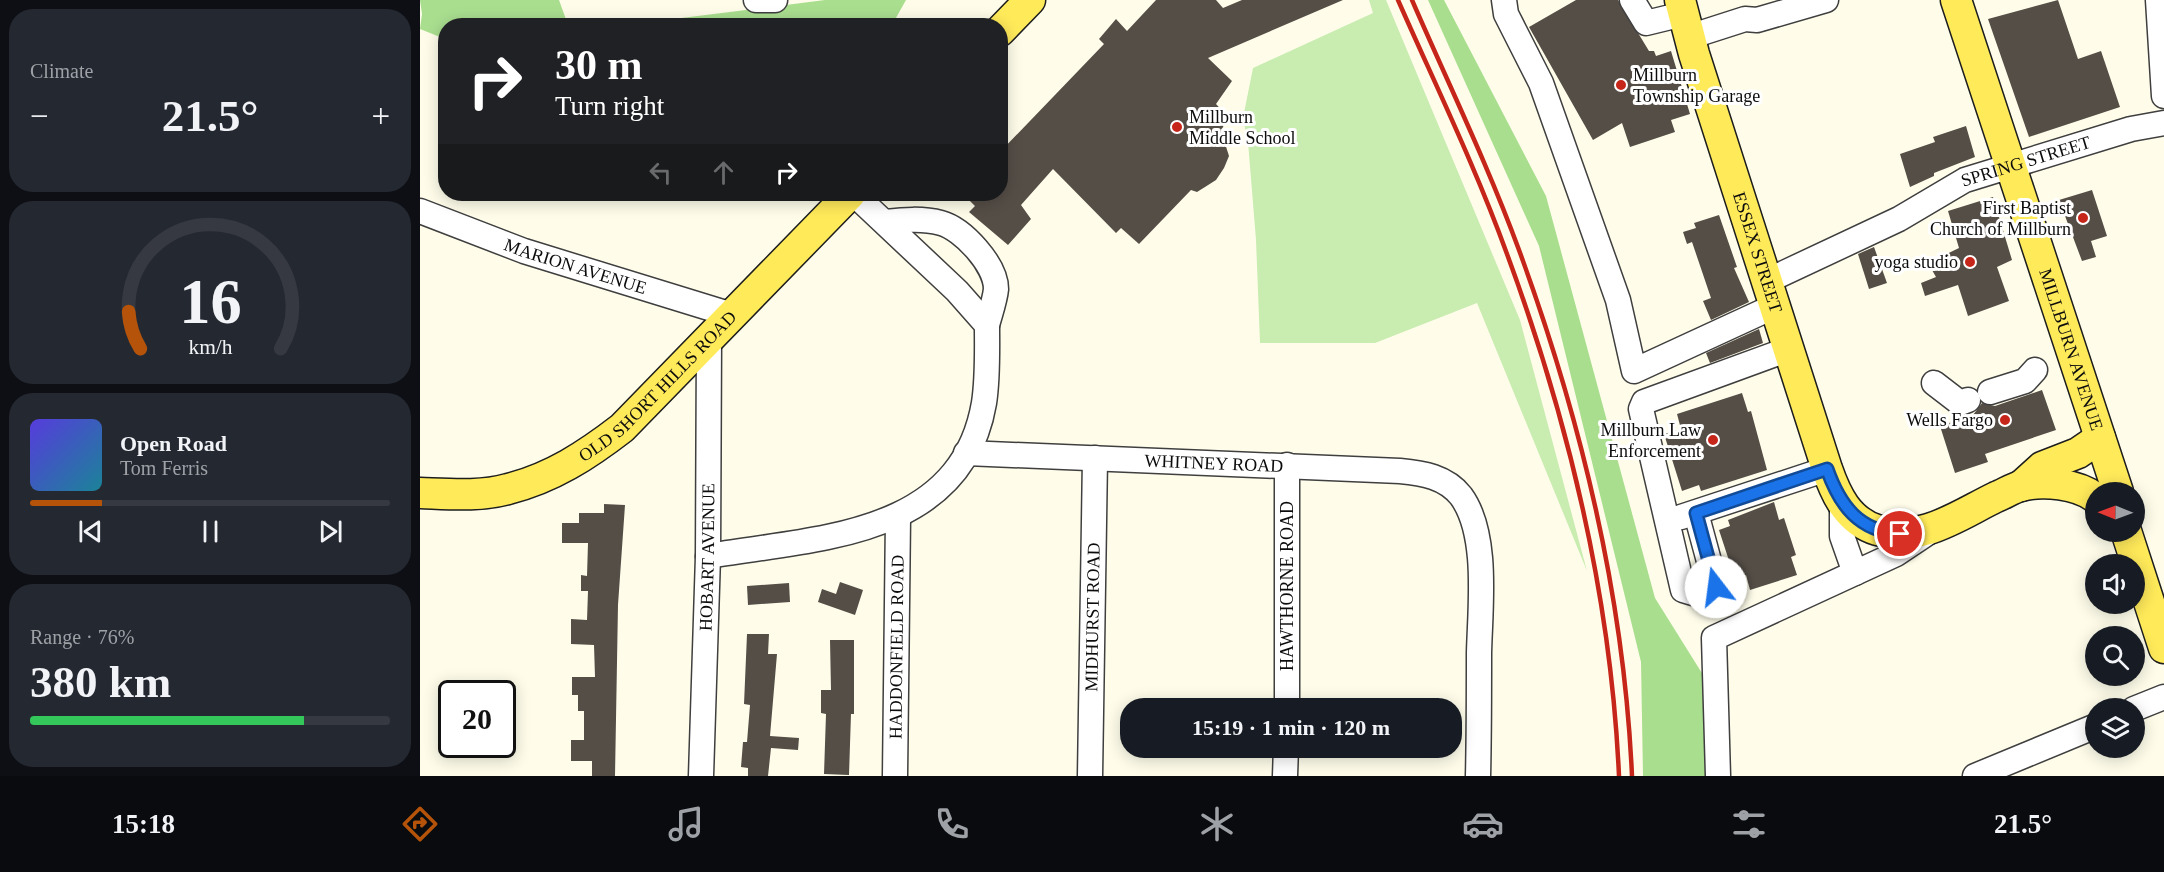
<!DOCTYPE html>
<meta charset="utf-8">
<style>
body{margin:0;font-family:Georgia,serif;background:#242831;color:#f1f3f6;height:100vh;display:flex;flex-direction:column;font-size:22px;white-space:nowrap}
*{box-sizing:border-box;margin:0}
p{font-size:20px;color:#9ea1a6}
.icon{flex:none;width:33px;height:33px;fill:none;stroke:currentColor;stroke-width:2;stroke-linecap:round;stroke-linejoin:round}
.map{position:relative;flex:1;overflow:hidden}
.panel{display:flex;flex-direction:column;gap:9px;padding:9px;background:#0d0f14;width:420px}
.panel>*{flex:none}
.guide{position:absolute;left:18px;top:18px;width:570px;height:183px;border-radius:24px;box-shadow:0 3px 15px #0003;background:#202124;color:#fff;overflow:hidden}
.needle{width:39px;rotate:271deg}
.fabs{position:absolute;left:1665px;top:482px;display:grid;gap:12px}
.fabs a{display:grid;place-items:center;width:60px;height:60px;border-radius:50%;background:#171b24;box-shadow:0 3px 15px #0003;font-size:30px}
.speed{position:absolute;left:18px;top:680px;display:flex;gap:12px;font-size:30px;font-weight:700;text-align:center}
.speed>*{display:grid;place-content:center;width:78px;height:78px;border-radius:50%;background:#171b24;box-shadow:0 3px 15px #0003;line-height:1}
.speed .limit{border:3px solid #111;border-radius:9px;background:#fff;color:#111}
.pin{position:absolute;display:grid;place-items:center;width:51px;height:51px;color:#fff;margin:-26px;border:3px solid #fff;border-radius:50%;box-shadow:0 2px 6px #0007}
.me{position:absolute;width:66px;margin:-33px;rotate:345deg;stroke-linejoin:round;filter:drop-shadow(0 0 4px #0008)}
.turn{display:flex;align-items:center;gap:21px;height:126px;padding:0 18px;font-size:27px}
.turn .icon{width:78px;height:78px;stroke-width:2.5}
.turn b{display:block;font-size:42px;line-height:51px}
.lanes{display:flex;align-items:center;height:57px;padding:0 18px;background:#0003;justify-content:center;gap:30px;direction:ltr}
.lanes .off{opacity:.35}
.big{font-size:45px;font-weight:700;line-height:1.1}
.panel .card{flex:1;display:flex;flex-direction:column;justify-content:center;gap:9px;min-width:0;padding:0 21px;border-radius:24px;background:#242831}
.panel .dial{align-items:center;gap:0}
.dial svg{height:156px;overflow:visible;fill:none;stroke:#363941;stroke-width:7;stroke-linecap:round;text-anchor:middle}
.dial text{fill:#f1f3f6;stroke:none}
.song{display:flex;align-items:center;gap:18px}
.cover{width:72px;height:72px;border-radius:9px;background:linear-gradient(135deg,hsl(250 70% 55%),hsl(190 70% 35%))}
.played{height:6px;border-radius:3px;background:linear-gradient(90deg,#b45309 20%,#363941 20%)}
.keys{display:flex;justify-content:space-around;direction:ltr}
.heat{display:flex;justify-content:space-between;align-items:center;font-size:33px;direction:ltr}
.charge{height:9px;border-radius:4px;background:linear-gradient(90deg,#34c759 76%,#363941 0)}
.trip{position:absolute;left:700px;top:698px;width:342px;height:60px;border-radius:24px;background:#171b24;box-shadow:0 3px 15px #0003;font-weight:700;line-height:60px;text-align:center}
.tabs{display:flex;height:96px;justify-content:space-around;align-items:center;background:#090b0e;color:#9ea1a6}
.tabs .icon{width:42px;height:42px}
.tabs .active{color:#b45309}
.tabs b{font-size:27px;color:#f1f3f6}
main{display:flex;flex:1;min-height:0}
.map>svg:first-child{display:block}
.green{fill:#c9ecb1}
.forest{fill:#a9de8f}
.building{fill:#554e47}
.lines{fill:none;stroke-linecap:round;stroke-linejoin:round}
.minor-casing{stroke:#3f3f3f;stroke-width:27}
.major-casing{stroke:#1d1d1d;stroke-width:33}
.minor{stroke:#fff;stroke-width:24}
.major{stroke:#ffea5a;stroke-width:30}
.rail{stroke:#c62519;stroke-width:4.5}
.route-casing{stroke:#114b97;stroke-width:15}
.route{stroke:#1a73e8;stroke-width:10}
.poi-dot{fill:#c62519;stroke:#fff;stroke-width:2}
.labels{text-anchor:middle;stroke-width:6;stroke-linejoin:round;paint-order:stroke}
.poi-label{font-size:18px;fill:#0c0c0c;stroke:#fff;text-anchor:end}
.street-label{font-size:18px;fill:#0c0c0c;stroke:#fff}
</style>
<main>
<section class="panel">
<div class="card"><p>Climate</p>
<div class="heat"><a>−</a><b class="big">21.5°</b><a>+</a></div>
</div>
<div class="card dial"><svg viewBox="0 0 100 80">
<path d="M14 69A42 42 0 1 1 86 69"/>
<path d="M14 69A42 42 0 0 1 8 50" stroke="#b45309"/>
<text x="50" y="56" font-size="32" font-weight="700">16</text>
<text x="50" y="72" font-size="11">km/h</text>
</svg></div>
<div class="card">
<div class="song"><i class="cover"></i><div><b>Open Road</b><p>Tom Ferris</p></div></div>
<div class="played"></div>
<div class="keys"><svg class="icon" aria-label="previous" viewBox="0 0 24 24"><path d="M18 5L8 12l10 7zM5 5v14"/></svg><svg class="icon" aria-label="pause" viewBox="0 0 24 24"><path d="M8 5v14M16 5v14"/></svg><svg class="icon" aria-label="next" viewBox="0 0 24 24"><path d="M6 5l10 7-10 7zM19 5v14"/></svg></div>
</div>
<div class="card"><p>Range · 76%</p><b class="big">380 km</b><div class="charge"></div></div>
</section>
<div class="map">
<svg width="1744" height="776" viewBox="0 0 1744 776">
<rect width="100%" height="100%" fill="#fffdea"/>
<path class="green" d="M949,0H966L1100,320L1167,571L1057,303L955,343H840L836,240L828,142L823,118L833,68L953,13Z"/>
<g class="forest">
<path d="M0,0H139L148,25H72L61,18L57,25L26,26L25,39L0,29L2,14Z"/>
<path d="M405,0H486L472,25L197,26Z"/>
<path d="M1008,0H1024L1126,196L1235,598L1290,686L1292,776H1223L1221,662L1119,246Z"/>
</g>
<g class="building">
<path d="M736,0H796L803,8L822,0H923L788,58L812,81L796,104L808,117L801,131L809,156L804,168L796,180L785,187L777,192L771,190L719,244L701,228L696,233L633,169L601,205L611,219L588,245L549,212L555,206L543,194H580V152L684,44L679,39L696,19L707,31Z"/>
<path d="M1156,0H1198L1229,51H1234L1236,56L1251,51L1270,114L1251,120L1255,132L1210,147L1202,123L1173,140L1109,27Z"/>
<path d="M1638,0L1658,59L1681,51L1700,107L1609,137L1568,19Z"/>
<path d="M1546,126L1555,157L1514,173V176L1490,187L1480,154L1515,142L1513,137Z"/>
<path d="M1672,190L1687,236L1671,241L1676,257L1662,261L1639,200Z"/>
<path d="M1573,197L1592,260L1577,267L1589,301L1548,316L1538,285L1505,296L1501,283L1516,277L1508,263L1539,248L1528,211Z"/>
<path d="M1299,215L1317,267L1314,268L1329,302L1291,320L1283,301L1291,298L1272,242L1267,244L1263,232L1276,228L1274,223Z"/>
<path d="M1454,247L1467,283L1449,289L1438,254Z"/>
<path d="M1339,329L1343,343L1290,363L1286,353Z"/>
<path d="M1622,390L1636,430L1565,454L1568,462L1535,473L1520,426L1553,415L1562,403L1575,406Z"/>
<path d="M1322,393L1328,412L1331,411L1347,470L1281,491L1279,485L1262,491L1244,434L1261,429L1257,414Z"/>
<path d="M1354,502L1359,520L1364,518L1376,555L1371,557L1377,575L1330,590L1326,575L1315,579L1299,530L1310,526L1308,520Z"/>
<path d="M184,504L205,505L198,605L195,776H172V761H151V740H164V711H158V695H152V677H175L174,645L151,644V619L167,620L168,591H161V575L167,576L168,543H142V523H159V513H184Z"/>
<path d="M420,582L443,590L435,615L398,602L402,589L416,594Z"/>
<path d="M369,583L370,602L328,605L327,586Z"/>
<path d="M327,634H349L348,654H357L350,736L379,738L378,750L351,748L348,776H328V768L321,767L323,742H327L330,705L324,704Z"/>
<path d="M410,640H434V714H431L429,775L404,774L406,714L401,713V690H411Z"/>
</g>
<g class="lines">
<defs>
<g id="minor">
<path d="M336,0H355"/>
<path d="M1084,0L1086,14L1121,83L1198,300L1214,371L1355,306"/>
<path d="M1212,0L1226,23L1263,14"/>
<path d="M1738,0L1744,96"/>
<path d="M1269,37L1325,19L1337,20L1406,0"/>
<path id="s1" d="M0,211L104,251L312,315"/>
<path d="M465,222C483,220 502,218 521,223C543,229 576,265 576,289C575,300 570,314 567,325"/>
<path id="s2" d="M1347,281L1479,219L1545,180L1711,129L1744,123"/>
<path d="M1514,383L1540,403L1548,400"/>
<path d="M1570,392L1605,381L1615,370"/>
<path id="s3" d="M546,453L980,471C1003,473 1026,477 1041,496C1069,534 1060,608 1059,653C1059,694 1059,735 1058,776"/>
<path d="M1422,504V536L1435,573"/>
<path d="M1276,513L1296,587L1273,593L1263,590L1221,409L1224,402L1369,349"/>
<path d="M1261,517L1407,469"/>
<path d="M288,556C394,538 541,538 564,403C568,378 567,351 567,325L537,291L434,194"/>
<path d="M867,708V465"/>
<path d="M1714,709L1744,697"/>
<path id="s4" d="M281,776L288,556L289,338"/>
<path id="s5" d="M475,776L478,517"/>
<path id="s6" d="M670,776L675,458"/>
<path d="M865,776L866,747"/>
<path d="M1298,776L1294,638L1476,554L1512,530"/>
<path d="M1555,776L1676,726"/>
</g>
<g id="major">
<path id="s7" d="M1260,0L1274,54L1407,469C1416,495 1428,521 1457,530C1502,543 1537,516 1576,497C1584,494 1593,488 1601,486C1623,480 1658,484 1676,498"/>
<path id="s8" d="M1536,0L1698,492"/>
<path d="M580,31L610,0"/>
<path d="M1601,486L1622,467L1658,453L1680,438"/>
<path id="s9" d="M0,493C28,494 61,497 88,489C132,478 167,455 202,428L430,194"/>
<path d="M1706,531L1744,648"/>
</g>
</defs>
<use href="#minor" class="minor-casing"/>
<use href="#major" class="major-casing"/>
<use href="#minor" class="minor"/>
<use href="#major" class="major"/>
<g class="rail">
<path d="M978,0C1015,84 1056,168 1087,254C1149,422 1191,597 1199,776"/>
<path d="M992,0C1028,83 1068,165 1099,250C1161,419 1204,596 1212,776"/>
</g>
</g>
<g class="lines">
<defs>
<path id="route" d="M1296,587L1276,513L1407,469C1420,506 1439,531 1480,534"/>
</defs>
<use href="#route" class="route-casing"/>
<use href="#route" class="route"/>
</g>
<g class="poi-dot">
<circle cx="1201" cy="85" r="6"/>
<circle cx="757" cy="127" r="6"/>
<circle cx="1663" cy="218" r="6"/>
<circle cx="1550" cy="262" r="6"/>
<circle cx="1585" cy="420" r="6"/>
<circle cx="1293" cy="440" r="6"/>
</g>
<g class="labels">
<g class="poi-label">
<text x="1213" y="81" text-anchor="start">Millburn<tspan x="1213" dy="21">Township Garage</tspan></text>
<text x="769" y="123" text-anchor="start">Millburn<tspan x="769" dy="21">Middle School</tspan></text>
<text x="1651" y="214">First Baptist<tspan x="1651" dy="21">Church of Millburn</tspan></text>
<text x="1538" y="268">yoga studio</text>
<text x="1573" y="426">Wells Fargo</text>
<text x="1281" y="436">Millburn Law<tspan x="1281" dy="21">Enforcement</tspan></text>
</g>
<g class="street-label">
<text dy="6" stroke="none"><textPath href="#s2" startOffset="286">SPRING STREET</textPath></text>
<text dy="6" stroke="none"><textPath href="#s7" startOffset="264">ESSEX STREET</textPath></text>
<text dy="6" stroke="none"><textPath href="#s1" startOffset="165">MARION AVENUE</textPath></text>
<text dy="6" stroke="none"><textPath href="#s8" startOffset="368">MILLBURN AVENUE</textPath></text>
<text dy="6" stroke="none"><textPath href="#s9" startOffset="273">OLD SHORT HILLS ROAD</textPath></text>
<text dy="6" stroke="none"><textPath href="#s3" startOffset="248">WHITNEY ROAD</textPath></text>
<text dy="6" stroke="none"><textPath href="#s4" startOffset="219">HOBART AVENUE</textPath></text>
<text transform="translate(867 586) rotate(-90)" y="6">HAWTHORNE ROAD</text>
<text dy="6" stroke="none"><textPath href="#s6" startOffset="159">MIDHURST ROAD</textPath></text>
<text dy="6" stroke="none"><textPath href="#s5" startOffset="129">HADDONFIELD ROAD</textPath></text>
</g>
</g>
</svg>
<div class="fabs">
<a><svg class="needle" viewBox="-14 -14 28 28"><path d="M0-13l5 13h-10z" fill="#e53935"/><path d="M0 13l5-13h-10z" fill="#9ea1a6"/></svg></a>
<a><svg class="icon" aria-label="sound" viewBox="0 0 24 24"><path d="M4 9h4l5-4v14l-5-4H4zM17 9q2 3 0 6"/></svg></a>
<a><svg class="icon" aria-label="search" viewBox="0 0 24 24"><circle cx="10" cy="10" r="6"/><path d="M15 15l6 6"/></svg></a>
<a><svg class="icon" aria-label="layers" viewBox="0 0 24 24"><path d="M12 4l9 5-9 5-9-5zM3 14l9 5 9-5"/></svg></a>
</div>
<div class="speed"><div class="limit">20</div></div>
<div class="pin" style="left:1480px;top:534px;background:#d93025"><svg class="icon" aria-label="arrive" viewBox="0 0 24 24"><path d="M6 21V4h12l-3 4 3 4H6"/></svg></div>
<svg class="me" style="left:1296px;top:587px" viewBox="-20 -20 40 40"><circle r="19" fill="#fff"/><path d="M0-13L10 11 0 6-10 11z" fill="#1a73e8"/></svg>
<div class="trip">15:19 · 1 min · 120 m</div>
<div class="guide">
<div class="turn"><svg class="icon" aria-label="right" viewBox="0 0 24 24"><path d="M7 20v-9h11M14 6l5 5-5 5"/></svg><div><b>30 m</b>Turn right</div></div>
<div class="lanes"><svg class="icon off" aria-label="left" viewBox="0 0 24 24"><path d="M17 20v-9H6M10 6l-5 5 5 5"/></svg><svg class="icon off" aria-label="ahead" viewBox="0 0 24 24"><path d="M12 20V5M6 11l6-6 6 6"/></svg><svg class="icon" aria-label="right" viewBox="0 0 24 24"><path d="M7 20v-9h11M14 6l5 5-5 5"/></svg></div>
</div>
</div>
</main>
<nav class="tabs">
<b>15:18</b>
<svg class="icon active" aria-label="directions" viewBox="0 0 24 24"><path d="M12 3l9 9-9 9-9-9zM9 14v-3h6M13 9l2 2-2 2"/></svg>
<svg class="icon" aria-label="music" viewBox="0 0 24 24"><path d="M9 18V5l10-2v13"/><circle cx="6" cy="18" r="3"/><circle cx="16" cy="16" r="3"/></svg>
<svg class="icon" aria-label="phone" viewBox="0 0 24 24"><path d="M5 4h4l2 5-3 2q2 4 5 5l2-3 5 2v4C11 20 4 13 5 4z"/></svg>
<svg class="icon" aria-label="climate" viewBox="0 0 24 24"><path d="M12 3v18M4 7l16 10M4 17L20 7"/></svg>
<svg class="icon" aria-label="car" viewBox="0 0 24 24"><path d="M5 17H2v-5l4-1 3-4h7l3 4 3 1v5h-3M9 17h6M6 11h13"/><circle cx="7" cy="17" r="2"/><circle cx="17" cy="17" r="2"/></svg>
<svg class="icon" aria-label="filters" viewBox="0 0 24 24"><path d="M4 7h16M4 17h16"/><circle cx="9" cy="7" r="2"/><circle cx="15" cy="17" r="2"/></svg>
<b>21.5°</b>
</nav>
